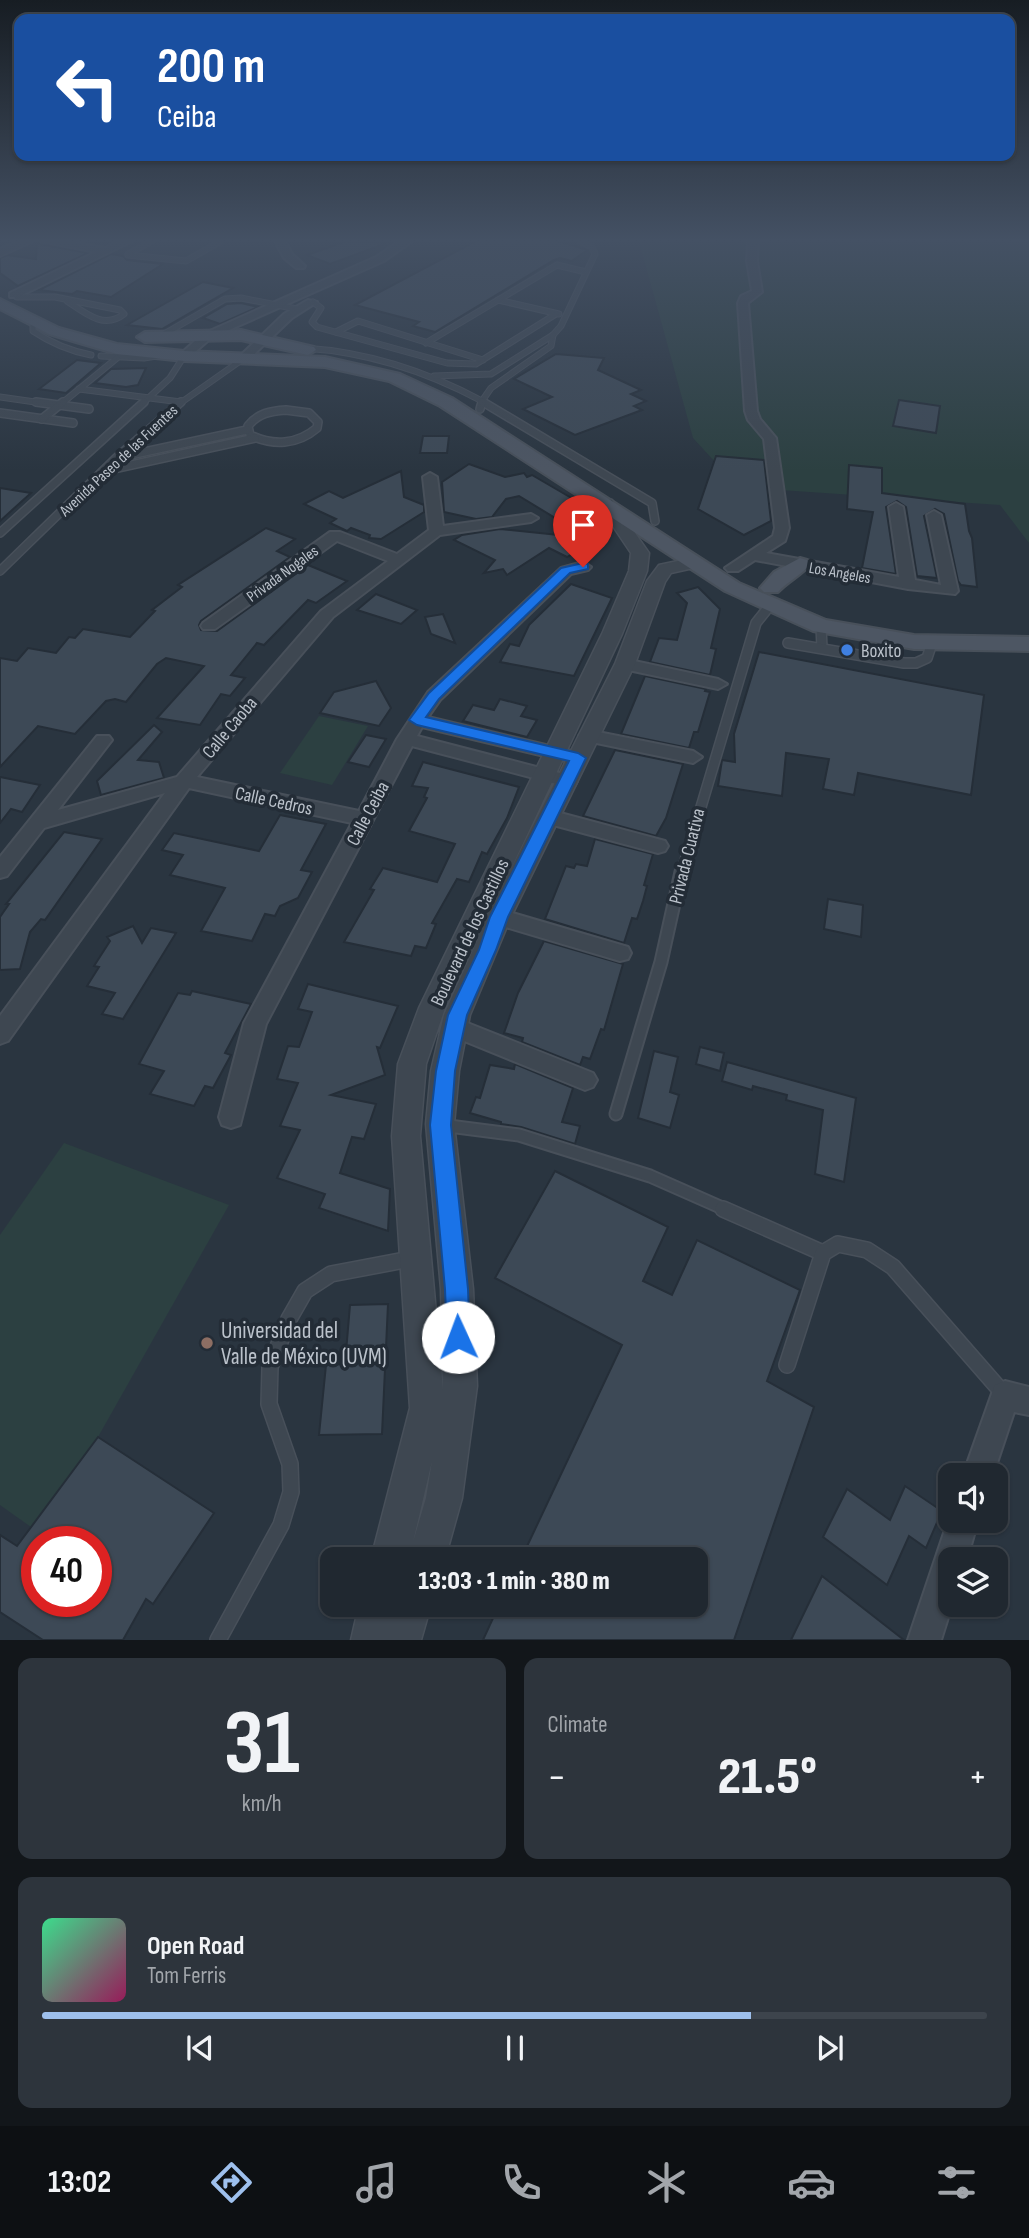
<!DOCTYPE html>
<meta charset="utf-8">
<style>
body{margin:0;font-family:"Sofia Sans Condensed",sans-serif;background:#2d343c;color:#f1f3f6;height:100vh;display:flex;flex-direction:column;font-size:26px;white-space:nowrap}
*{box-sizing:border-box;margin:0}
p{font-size:23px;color:#a2a6ab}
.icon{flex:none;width:38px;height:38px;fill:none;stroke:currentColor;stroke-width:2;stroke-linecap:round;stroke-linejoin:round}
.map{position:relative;height:1640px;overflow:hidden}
.side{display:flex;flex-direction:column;gap:18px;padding:18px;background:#12161a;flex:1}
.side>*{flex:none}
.guide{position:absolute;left:14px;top:14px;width:1001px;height:147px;border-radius:14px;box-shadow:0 2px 5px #0004,0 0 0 2px #3d444c;background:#1a4fa0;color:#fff;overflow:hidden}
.fabs{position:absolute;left:938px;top:1463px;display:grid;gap:14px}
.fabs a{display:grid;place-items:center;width:70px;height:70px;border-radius:14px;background:#202830;box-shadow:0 2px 5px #0004,0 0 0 2px #3d444c;font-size:35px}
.speed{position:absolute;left:21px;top:1526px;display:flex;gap:14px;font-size:35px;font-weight:700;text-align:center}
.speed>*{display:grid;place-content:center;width:91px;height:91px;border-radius:50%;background:#202830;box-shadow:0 2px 5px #0004,0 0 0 2px #3d444c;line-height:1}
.speed .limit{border:10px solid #d22;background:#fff;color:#111}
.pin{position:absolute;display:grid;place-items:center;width:60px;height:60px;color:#fff;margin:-72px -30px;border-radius:50% 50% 50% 0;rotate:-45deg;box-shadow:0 0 7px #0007}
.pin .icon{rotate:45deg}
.me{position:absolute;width:77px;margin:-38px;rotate:358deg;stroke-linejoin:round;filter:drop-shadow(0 0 5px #0008)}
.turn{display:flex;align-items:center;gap:24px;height:147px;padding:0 28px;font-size:32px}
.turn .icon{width:91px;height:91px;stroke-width:2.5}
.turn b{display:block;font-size:49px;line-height:60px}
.big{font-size:52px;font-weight:800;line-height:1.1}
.side .tile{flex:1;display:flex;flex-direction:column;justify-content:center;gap:10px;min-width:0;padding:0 24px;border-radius:14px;background:#2d343c}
.side .dial{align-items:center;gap:0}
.dial b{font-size:91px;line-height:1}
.song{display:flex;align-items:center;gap:21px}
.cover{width:84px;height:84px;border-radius:10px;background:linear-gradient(135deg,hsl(150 70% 55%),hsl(330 70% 35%))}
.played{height:7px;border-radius:4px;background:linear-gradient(90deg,#9ec0ed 75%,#3d444c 75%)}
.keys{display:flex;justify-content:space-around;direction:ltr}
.heat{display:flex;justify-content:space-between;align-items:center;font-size:38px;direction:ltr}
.side .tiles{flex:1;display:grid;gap:18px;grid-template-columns:1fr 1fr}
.tile:last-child{grid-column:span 2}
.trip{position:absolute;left:320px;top:1547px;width:388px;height:70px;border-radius:14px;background:#202830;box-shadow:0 2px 5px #0004,0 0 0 2px #3d444c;font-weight:800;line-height:70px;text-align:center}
.menu{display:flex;height:112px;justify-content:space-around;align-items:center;background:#0d1013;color:#a2a6ab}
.menu .icon{width:49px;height:49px}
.menu .on{color:#9ec0ed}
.menu b{font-size:32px;color:#f1f3f6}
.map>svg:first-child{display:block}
.green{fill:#2c4041}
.building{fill:#3d4956;stroke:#252e38;stroke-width:2;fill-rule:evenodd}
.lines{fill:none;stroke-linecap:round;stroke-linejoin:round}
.service-far4-casing{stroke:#48505a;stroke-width:7}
.service-far3-casing{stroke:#48505a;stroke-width:10}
.service-far2-casing{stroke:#48505a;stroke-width:12}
.service-far1-casing{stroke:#48505a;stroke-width:15}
.service-casing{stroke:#48505a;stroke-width:18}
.minor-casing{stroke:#48505a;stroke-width:4}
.tertiary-casing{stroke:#48505a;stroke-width:3}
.secondary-casing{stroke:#48505a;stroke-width:4}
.service-far4{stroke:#3e4751;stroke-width:5}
.service-far3{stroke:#3e4751;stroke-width:7}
.service-far2{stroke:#3e4751;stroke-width:9}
.service-far1{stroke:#3e4751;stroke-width:11}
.service{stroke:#3e4751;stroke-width:15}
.minor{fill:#3e4751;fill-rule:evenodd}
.tertiary{fill:#3e4751;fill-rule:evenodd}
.secondary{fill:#4d5663;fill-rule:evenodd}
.route{fill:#1a73e8;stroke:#114b97;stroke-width:2}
.shop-dot{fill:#3f7fe0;stroke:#232c36;stroke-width:2.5}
.education-dot{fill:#8d6e63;stroke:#232c36;stroke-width:2.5}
.labels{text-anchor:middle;stroke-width:7;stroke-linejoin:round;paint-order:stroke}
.far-street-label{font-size:16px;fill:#bbc2cb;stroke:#232c36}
.poi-label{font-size:19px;fill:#bbc2cb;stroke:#232c36;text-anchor:start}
.street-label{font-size:19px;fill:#bbc2cb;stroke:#232c36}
.near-poi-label{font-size:23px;fill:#bbc2cb;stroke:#232c36;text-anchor:start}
</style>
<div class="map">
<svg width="1029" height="1640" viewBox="0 0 1029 1640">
<rect width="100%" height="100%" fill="#2a3540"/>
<g class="green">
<path d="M639,241H1029V543L1000,505L738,487L693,438Z"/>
<path d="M319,716L368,726L332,785L280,773Z"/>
<path d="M64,1143L229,1205L98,1437L31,1527L0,1505V1235Z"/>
</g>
<g class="building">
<path d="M37,241L39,244L88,253L18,286L0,273V258L7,255L36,259Z"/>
<path d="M347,241L387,243L330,264L307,255Z"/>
<path d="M476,241H558L587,250L572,261L560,258L554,260L435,332L413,326L419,322L355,305Z"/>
<path d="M111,254L123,256L127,260L163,264L111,297L77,291L72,294L39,290Z"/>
<path d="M203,282L233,288L162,329L127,325Z"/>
<path d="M241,303L258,307L220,324L203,318L227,304Z"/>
<path d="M556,354L604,358L598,370L641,390L631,394L646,401L634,406L642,410L575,435L523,409L552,397L514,379Z"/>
<path d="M77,360L101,363L66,393L39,389Z"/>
<path d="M146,368L138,385L126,387L95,383L111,369Z"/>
<path d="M899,400L940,406L936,433L893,426Z"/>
<path d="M423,436H449L447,453H420Z"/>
<path d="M716,456L764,460L771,521L744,535L698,509Z"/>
<path d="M469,464L505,477L524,473L527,477L532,475L580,503L563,510L605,519L602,523L609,525L597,543L594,542L567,557L549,548L507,575L503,569L484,573L495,560L454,540L462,535L500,529L588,538L519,496L506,499L492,517L476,519L444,512L442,482Z"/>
<path d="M849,465L882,468V493L965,504L969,531L972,538L977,587L961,585L958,581L944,514L935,509L924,516L937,578L917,576L906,507L897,501L886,507L896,574L862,568L873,512L847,509Z"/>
<path d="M401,471L404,497L424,505V512L381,539L369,538L370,535L351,528L347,531L330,523L336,519L304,504L329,491L343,498Z"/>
<path d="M0,488L31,493L0,521Z"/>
<path d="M266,528L295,539L277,551L290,557L201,621L199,625L201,630L217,631L308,565L347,581L316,603L308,600L264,645L257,643L231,675L245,678L230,696L221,694L200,725L157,718L204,666L166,658L157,664L126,702L115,699L106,701L75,734L38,726L0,767V658L17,661L28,648L56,653L69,637L75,638L83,629L130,637L155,611L152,610L182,587L178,585Z"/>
<path d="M571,584L612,598L574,676L500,662L510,644L519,646L529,625Z"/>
<path d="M698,587L720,609L711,648L716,649L710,675L650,662L659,638L677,640L687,603L677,593Z"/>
<path d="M376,594L417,610L401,624L357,610Z"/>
<path d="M443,614L455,643L431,634L425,617Z"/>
<path d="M759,652L984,695L971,795L858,773L854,795L823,789L829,759L786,753L782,796L718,786L722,760L735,762L734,734Z"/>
<path d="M645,676L706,689L705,691L710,692L698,732H694L689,748L621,734Z"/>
<path d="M376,681L391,708L379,726L320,713L334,692Z"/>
<path d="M500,699L527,706L521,716L537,720L527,737L463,721L473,705L494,710Z"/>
<path d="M154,725L162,732L138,760L159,762L164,778L101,795L97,781Z"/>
<path d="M366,735L386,739L369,767L348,762Z"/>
<path d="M615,750L683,764L666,818L656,836L583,816Z"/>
<path d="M423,762L519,787L507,818L487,854L482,852L469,882L457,879L432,923L436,924L426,948L415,946L411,956L344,942L374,890L370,889L383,868L437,882L455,844L409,831L427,798L424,797L428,788L412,786Z"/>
<path d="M0,777L40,785L22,812L11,809L0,823Z"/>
<path d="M280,815L326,824L301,870L312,872L298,898L280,906L275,916L265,914L252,941L201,931L225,888L170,875L183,855L162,850L174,833L259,851Z"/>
<path d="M64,832L102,839L45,920L41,919L30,932L20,969L0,970V917L9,904H6Z"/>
<path d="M595,839L653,854L644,885L647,886L643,901L637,919L632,918L624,943L545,919L566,866L574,868L576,864L587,866Z"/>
<path d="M828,899L863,905L861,937L824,929Z"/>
<path d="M133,926L142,943L151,928L176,933L123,1019L102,1014L115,993L87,986L99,967L94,966L110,941L107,937Z"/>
<path d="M544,941L623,964L604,1030L601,1029L590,1059L583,1057L580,1065L522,1042L523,1038L504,1033L518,993Z"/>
<path d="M308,984L398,1006L380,1048L377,1047L385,1075L331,1095L376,1104L364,1139L352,1137L340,1173L390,1189L388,1231L319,1208L325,1194L277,1178L300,1130L280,1126L298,1083L277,1079L288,1046L299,1047L312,1012L298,1009Z"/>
<path d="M192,991L251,1004L225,1053L231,1055L213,1088L205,1086L194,1106L150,1094L164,1071L139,1064L178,993L190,995Z"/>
<path d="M700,1047L724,1053L720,1071L696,1064Z"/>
<path d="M654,1051L678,1057L670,1092L679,1095L670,1128L638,1118Z"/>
<path d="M727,1062L856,1098L844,1182L815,1174L823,1110L786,1100L787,1095L753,1086L752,1090L722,1081Z"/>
<path d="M515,1064L573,1088L562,1122L580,1126L575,1144L521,1127L501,1124V1122L470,1113L476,1097L480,1098L490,1065L514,1069Z"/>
<path d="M555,1171L668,1227L643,1281L672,1295L697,1240L800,1290L767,1381L814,1407L734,1640H483L499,1605H696V1559H521L622,1345L495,1278Z"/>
<path d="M388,1304L382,1434L319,1435L326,1365L345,1364L350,1305Z"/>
<path d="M98,1437L214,1513L153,1604L146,1599L123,1640H43L0,1612V1535L17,1546ZM37,1542H96V1601H37Z"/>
<path d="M905,1486L942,1511L926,1548L909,1536L887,1585L823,1537L847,1489L890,1520Z"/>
<path d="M822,1576L904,1640H791Z"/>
</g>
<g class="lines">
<defs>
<g id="service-far4">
<path d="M128,254L152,241"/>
<path d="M128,255L186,261L221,241"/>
<path d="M17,297H55L120,310L124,314C104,330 85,313 67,301"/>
<path d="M498,300L559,314"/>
<path d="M313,302L321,308L312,322L317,327L447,363L476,364L556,314"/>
<path d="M33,321V331C51,343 70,351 91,355"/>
<path d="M336,332L358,321L483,360"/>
<path d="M159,337L225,299L241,298L297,309"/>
<path d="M426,343L557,265L586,272"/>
<path d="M304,348C368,352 426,371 482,401L481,404"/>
<path d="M101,356L144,358L163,355"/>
<path d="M434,376L491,374L553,335L561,326L595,254L592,247L580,241"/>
<path d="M79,389L181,402"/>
<path d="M0,397L49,404"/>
<path d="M61,404L117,358"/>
<path d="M142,404L170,378L184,356"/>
<path d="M179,404L243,359"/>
<path d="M486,404L482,401L491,388L551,346L553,335"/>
</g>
<g id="service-far3">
<path d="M36,402L89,409"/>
<path d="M483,402L652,503L655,521"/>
<path d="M480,409L482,402"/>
<path d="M286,410L309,413L318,422L317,428C297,445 273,446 250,435L248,426C258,413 271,411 286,410Z"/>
<path d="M0,413L73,423"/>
<path d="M42,419L63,402"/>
<path d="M121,457L247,430"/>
<path d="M104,471L255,438"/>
<path d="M0,533L144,402"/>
<path d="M0,571L116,458L181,402"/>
<path d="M767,610L772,604"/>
</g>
<g id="service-far2">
<path d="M821,626L822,648"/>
<path d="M788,643L904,663H916L927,658L932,643"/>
<path d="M681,874L756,623L768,608"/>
</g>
<g id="service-far1">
<path d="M616,1114L661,962L681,872"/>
<path d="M441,1125L519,1135L650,1176L727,1210"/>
</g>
<g id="service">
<path d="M723,1209L823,1253"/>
<path d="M787,1365L823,1253L838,1244L867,1250L893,1267L1002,1392"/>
<path d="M218,1640L281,1525L291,1492L290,1464L269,1404L270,1367L289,1319L305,1291L331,1274L410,1259"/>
</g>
<g id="minor">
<path d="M20,241H33L0,256V249Z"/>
<path d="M40,241H63L105,248L119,241H132L18,297H10V293L96,252Z"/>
<path d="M275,241H285L292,254L305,266L304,268H296L284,258Z"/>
<path d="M400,241H412L384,261L211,338L188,358L178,356L203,334L376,257Z"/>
<path d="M748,241H758L757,261L762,292L748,303L757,411L760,419L776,438L789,528L785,541L766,553L899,577L889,507L896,503L903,507L915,580L941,585L927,515L934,511L941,515L958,591L955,594L908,589L755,560L738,571H728L725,568L773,536L775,528L764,439L748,420L745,411L738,303L741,296L752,291L747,261Z"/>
<path d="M308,300L317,302L292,318L247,361H239V357L284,314Z"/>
<path d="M430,473L437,477L443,526L531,514L538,518L531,522L440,535L333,617L197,777L359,811L397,739L428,692L561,568L583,562L591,567L588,570L571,574L440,700L428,717L584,754L587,758L584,762L578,764L422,727L417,736L575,777L577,781L575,785L568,787L412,746L266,1024L240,1125L231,1128L222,1125L219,1117L244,1023L352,823L189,788L8,1041L0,1044V1016L165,793L44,828L7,876L0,878V857L97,736H109L112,740L58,810L177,777L321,611L388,561L337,541L215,629H203L201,626L203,623L330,532H340L397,554L429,530L423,477Z"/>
<path d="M625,659L718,679L727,684L718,689L619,668L617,664Z"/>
<path d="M588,730L693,751L702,757L693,763L582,740L579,736L582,732Z"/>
<path d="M549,810L665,841L668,846L665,851L658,853L542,822L539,817L542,812Z"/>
<path d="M499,909L628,947L631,953L628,959L620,961L492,923L489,917L492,911Z"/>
<path d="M455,1018L593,1073L597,1080L593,1087L585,1090L447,1034L444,1027L447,1020Z"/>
<path d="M1005,1381L1029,1387V1415L1014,1412L993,1475H963L995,1385Z"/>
<path d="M950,1515V1521H978L967,1559H950L952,1605L941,1640H908Z"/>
</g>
<g id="tertiary">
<path d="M606,499L612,500L649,553L647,571L622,634L507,877L615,664L647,581L659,565L692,558L701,563L698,567L671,573L665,582L635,664L511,917L470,1015L459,1071L454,1124L473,1289L477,1386L462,1498L445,1559H371L410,1408L392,1136L398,1064L419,1008L602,634L629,571L631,553L598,504ZM481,932L444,1015L431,1071L426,1124L441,1289L443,1390L420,1136L426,1064L445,1008ZM432,1461L426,1498L413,1542Z"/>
<path d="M359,1605H431L421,1640H351Z"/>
</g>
<g id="secondary">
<path d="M0,299L59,328L117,344L184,351L325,357L400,374L452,398L739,583L826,620L914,635L1029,637V651L914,649L813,631L725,591L440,406L389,381L325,367L184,361L117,354L49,334L0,309Z"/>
<path d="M241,330L314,347L316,350L308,355L241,340L145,342L137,337L145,332Z"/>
<path d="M800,558L807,560L810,564C802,575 788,581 778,592H764L760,588L774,572Z"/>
</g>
</defs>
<use href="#service-far4" class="service-far4-casing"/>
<use href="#service-far3" class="service-far3-casing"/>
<use href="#service-far2" class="service-far2-casing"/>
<use href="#service-far1" class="service-far1-casing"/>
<use href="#service" class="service-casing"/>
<use href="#minor" class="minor-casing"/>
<use href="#tertiary" class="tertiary-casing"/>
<use href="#secondary" class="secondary-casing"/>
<use href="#service-far4" class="service-far4"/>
<use href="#service-far3" class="service-far3"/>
<use href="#service-far2" class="service-far2"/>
<use href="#service-far1" class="service-far1"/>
<use href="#service" class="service"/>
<use href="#minor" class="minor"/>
<use href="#tertiary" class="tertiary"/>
<use href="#secondary" class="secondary"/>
</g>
<linearGradient id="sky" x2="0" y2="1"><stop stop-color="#171d23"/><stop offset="0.51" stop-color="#445164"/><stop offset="1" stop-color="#445164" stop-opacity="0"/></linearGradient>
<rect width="1029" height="471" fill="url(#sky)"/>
<path class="route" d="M583,563L588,564V569L570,573L439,699L426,717L578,753L586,758L508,917L496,950L467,1015L455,1071L451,1125L468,1289L470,1337L467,1345L458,1349L450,1345L447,1337L445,1289L430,1125L436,1071L448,1015L479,950L490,917L569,761L417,725L409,720L429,693L561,568Z"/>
<circle class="shop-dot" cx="847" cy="650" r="7"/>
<circle class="education-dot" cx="207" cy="1343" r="7"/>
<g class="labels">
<g class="far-street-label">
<text transform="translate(118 460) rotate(-43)" y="6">Avenida Paseo de las Fuentes</text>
<text transform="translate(840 572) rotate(10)" y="6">Los Angeles</text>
<text transform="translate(282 573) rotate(-36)" y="6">Privada Nogales</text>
</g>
<g class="poi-label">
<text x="861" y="657">Boxito</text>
</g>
<g class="street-label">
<text transform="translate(229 727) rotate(-50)" y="7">Calle Caoba</text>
<text transform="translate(274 800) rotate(12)" y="7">Calle Cedros</text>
<text transform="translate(367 813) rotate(-62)" y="7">Calle Ceiba</text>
<text transform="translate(686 856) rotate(-76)" y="7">Privada Cuativa</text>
<text transform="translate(469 932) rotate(-65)" y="7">Boulevard de los Castillos</text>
</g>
<g class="near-poi-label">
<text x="221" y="1338">Universidad del<tspan x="221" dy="26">Valle de México (UVM)</tspan></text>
</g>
</g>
</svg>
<div class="fabs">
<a><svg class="icon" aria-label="sound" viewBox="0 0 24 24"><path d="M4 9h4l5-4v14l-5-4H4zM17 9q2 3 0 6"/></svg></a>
<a><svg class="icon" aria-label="layers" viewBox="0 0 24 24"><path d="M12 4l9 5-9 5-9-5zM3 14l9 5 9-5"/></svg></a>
</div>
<div class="speed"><div class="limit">40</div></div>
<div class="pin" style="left:583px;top:567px;background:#d93025"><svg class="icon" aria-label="arrive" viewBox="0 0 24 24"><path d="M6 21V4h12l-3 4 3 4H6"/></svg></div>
<svg class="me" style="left:458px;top:1337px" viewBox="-20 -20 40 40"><circle r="19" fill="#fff"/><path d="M0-13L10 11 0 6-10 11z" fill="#1a73e8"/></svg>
<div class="trip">13:03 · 1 min · 380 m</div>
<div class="guide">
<div class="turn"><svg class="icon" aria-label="left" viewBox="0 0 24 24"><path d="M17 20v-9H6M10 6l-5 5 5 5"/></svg><div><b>200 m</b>Ceiba</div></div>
</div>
</div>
<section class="side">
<div class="tiles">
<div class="tile dial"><b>31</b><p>km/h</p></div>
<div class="tile"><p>Climate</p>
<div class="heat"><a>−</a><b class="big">21.5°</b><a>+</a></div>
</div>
<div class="tile">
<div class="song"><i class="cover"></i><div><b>Open Road</b><p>Tom Ferris</p></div></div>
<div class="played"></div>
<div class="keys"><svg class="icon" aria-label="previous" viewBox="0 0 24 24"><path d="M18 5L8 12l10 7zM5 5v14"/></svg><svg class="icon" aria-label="pause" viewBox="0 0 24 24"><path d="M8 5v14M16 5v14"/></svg><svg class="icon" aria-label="next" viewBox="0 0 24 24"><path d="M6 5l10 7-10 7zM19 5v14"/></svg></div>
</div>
</div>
</section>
<nav class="menu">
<b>13:02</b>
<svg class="icon on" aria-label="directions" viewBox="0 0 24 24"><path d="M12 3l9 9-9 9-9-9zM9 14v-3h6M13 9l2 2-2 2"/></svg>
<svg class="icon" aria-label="music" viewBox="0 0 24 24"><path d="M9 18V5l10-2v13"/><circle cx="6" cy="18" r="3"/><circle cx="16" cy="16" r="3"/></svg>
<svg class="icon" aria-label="phone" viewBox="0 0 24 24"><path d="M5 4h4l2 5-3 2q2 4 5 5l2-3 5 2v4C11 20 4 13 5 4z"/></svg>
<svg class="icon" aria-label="climate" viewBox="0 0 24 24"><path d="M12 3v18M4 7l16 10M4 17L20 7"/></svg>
<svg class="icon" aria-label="car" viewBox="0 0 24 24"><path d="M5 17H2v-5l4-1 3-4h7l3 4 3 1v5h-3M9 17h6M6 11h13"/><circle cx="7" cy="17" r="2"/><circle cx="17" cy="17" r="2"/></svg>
<svg class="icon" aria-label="filters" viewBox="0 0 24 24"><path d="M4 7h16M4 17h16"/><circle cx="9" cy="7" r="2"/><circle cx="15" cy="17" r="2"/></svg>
</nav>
